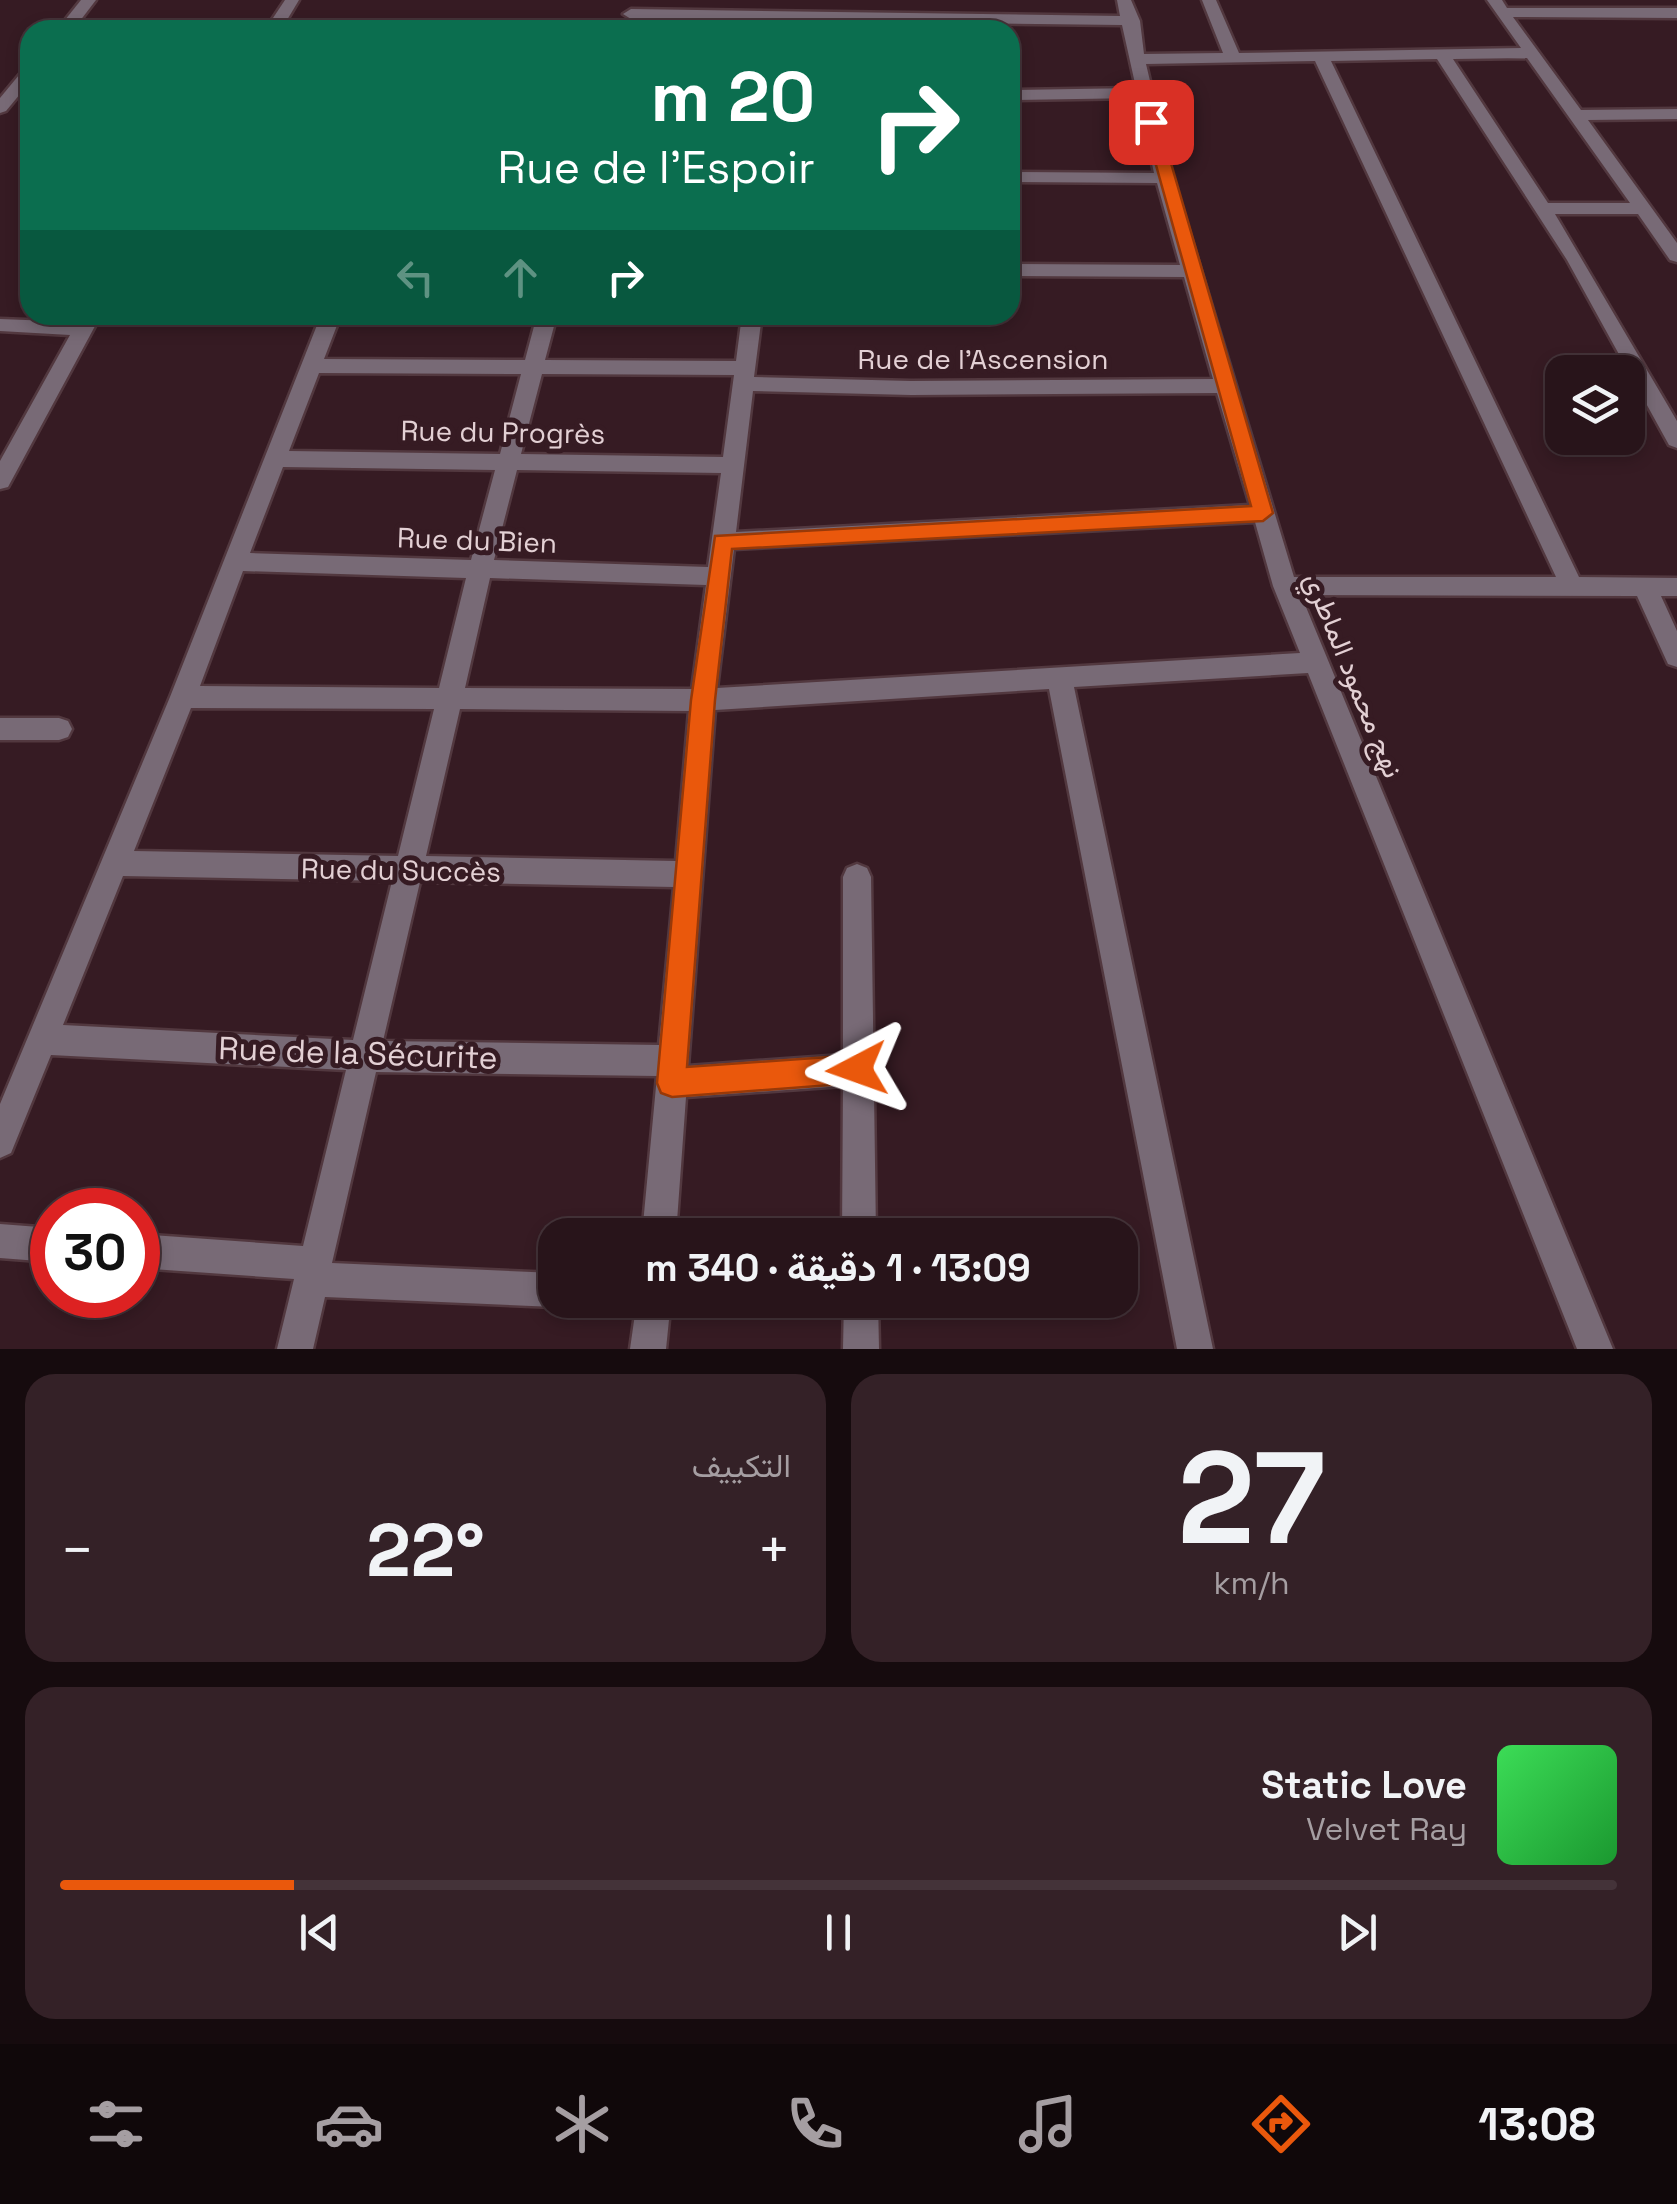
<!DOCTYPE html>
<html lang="ar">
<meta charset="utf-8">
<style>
body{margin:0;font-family:"Space Grotesk",Vazirmatn,sans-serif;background:#342127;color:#f1f3f6;direction:rtl;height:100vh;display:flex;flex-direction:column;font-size:38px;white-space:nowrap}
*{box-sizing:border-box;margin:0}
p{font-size:32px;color:#a59ea2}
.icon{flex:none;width:55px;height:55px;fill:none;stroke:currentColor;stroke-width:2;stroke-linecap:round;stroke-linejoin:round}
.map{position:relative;height:1349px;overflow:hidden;direction:ltr}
.panel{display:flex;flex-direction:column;gap:25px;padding:25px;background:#160b0e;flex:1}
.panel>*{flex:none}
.banner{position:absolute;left:20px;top:20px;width:1000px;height:305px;border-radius:30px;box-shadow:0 5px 15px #0003,0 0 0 2px #443339;direction:rtl;background:#0b6e4f;color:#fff;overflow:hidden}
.fabs{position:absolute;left:1545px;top:355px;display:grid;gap:20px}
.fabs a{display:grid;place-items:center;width:100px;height:100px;border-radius:20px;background:#28141a;box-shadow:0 5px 15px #0003,0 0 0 2px #443339;font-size:50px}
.speed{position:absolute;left:30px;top:1188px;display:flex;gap:20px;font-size:50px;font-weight:700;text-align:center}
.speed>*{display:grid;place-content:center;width:130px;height:130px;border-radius:50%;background:#28141a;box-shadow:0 5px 15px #0003,0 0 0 2px #443339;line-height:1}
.speed .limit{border:15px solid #d22;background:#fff;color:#111}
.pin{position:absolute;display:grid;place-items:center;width:85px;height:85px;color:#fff;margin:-42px;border-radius:20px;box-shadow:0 5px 15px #0006}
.me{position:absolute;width:110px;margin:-55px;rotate:266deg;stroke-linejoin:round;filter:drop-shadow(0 0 8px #0008)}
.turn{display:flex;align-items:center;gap:35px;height:210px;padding:0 40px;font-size:45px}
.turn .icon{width:130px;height:130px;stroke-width:2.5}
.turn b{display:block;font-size:70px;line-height:85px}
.lanes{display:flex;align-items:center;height:95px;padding:0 40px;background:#0003;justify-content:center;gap:50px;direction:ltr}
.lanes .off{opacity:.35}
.big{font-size:75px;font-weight:700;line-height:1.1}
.panel .card{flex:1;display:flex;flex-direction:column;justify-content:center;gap:15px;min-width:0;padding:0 35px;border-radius:30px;background:#342127}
.panel .dial{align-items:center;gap:0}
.dial b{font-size:130px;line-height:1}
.song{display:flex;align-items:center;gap:30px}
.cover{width:120px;height:120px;border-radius:15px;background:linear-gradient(135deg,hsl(130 70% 55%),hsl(130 70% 35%))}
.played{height:10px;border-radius:5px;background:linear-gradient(90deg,#ea580c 15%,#443339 15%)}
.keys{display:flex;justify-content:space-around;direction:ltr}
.heat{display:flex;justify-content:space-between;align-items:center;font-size:55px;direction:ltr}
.panel .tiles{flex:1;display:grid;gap:25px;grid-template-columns:1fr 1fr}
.card:last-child{grid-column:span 2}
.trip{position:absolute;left:538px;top:1218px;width:600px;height:100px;border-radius:30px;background:#28141a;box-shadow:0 5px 15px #0003,0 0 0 2px #443339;font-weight:700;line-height:100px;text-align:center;direction:rtl}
.dock{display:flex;height:160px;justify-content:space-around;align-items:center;background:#10080a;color:#a59ea2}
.dock .icon{width:70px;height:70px}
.dock .current{color:#ea580c}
.dock b{font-size:45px;color:#f1f3f6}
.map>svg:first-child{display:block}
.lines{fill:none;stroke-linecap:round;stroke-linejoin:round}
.minor-casing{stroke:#52383f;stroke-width:5}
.minor{fill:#786a76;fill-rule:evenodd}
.route{fill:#ea580c;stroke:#983908;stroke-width:2.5}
.labels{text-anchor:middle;stroke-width:10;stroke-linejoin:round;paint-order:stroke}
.street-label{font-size:28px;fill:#e3d0d4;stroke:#361b23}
.near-street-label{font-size:32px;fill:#e3d0d4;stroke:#361b23}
</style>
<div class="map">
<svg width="1677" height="1349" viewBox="0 0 1677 1349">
<rect width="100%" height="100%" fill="#361b23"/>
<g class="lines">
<defs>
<g id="minor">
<path d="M81,0H96L73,30H57Z"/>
<path d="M285,0H299L281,30H265Z"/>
<path d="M1117,0H1131L1140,21L1144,54L1223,53L1202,0H1216L1239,53L1521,48L1487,0H1502L1507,8H1677V18L1513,17L1581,110L1677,109V119L1588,120L1677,243V262L1670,260L1638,214H1555L1677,421V448L1669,445L1567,260L1437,59L1331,61L1579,577L1677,578V596H1661L1677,631V667L1668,664L1637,596L1301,595L1613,1349H1577L1308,673L1074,687L1213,1349H1177L1049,689L715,710L688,1066L843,1055V877L847,868L857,864L867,868L871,877L876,1235H842L843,1086L686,1097L676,1235H642L657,1076L376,1072L332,1263L555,1273V1300H568L555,1307L325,1297L313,1349H277L294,1279L138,1268V1234L303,1246L346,1070L51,1055L11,1153L0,1158V1104L170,697L321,315H341L324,359L525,360L537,315H557L545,360L736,361L742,315H762L754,377L911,381L1213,379L1184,277L1010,276V264L1180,265L1157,183L1010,182V172L1154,173L1138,98L1010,100V90L1136,88L1122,25L631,19L623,14L631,9L1120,16ZM1527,58L1630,203H1548L1453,59ZM1315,61L1556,577H1294L1173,178L1146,64ZM319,373L521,374L500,454L289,451ZM542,374L734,375L723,457L521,454ZM753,391L911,395L1217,393L1250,505L736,532ZM283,467L495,470L471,560L250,553ZM517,470L721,473L708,567L494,560ZM1255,522L1273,586L1300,653L717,688L734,549ZM243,571L466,578L439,688L200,686ZM490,578L706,585L692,689L465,688ZM191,708L434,709L398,856L134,851ZM460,709L689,711L676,861L426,856ZM123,876L392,881L353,1040L63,1025ZM420,882L674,887L659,1045L383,1041Z"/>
<path d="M30,67V82L6,111L0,113V98L24,69Z"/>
<path d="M81,315H101L8,487L0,489V461L70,335L0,331V319L77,322Z"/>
<path d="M0,718H59L68,721L72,729L68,737L59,740H0Z"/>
<path d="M0,1224L52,1228V1262L0,1258Z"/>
<path d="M637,1300H671L666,1349H630Z"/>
<path d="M844,1300H878L879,1349H843Z"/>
</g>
</defs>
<use href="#minor" class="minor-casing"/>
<use href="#minor" class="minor"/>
</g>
<path class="route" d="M1151,117L1159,122L1273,513L1263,521L732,549L715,700L687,1067L857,1055L867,1059L871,1069L867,1079L857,1083L672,1097L661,1093L657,1083L691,700L715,536L1251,506L1144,122Z"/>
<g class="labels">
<g class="street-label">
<text x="983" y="369">Rue de l'Ascension</text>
<text transform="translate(503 432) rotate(1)" y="10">Rue du Progrès</text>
<text transform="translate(477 540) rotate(2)" y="10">Rue du Bien</text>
<text transform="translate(1354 675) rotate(68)" y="10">نهج محمود الماطري</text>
<text transform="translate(401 870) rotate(1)" y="10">Rue du Succès</text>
</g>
<g class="near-street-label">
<text transform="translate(358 1053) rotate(2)" y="11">Rue de la Sécurite</text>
</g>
</g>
</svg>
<div class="fabs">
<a><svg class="icon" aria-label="layers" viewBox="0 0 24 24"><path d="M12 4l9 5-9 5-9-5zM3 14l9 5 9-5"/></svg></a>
</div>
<div class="speed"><div class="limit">30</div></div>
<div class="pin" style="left:1151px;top:122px;background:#d93025"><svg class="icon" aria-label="arrive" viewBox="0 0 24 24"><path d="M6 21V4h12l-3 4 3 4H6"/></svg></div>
<svg class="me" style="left:857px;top:1069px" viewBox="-20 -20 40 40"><path d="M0-17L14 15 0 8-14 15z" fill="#ea580c" stroke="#fff" stroke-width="4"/></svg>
<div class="trip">13:09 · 1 دقيقة · 340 m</div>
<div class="banner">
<div class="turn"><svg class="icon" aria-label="right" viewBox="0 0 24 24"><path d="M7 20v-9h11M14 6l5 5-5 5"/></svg><div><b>20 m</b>Rue de l'Espoir</div></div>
<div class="lanes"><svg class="icon off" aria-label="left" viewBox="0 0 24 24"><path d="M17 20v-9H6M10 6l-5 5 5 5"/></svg><svg class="icon off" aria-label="ahead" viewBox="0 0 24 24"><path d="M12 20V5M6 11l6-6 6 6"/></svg><svg class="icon" aria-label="right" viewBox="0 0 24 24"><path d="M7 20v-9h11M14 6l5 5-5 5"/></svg></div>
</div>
</div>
<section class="panel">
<div class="tiles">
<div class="card dial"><b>27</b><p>km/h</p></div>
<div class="card"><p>التكييف</p>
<div class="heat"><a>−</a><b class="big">22°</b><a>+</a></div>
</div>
<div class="card">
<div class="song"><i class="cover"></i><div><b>Static Love</b><p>Velvet Ray</p></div></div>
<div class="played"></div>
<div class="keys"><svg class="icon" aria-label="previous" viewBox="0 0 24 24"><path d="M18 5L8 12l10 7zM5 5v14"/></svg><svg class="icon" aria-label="pause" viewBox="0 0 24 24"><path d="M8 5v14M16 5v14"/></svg><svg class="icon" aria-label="next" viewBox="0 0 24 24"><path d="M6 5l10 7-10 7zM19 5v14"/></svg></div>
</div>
</div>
</section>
<nav class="dock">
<b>13:08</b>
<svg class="icon current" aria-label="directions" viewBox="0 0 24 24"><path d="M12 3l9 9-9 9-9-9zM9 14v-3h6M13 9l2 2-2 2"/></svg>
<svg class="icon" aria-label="music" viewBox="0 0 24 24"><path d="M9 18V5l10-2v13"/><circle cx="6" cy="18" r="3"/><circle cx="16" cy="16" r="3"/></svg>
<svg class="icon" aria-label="phone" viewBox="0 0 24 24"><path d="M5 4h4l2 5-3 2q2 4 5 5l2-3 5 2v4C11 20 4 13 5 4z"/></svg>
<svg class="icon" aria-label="climate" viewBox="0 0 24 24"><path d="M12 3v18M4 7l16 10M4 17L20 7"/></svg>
<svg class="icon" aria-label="car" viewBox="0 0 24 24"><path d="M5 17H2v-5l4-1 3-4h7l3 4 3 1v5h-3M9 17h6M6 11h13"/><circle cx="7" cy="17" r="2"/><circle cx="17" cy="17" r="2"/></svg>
<svg class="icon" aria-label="filters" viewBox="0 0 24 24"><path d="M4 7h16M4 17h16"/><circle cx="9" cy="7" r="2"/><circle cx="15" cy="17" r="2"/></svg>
</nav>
